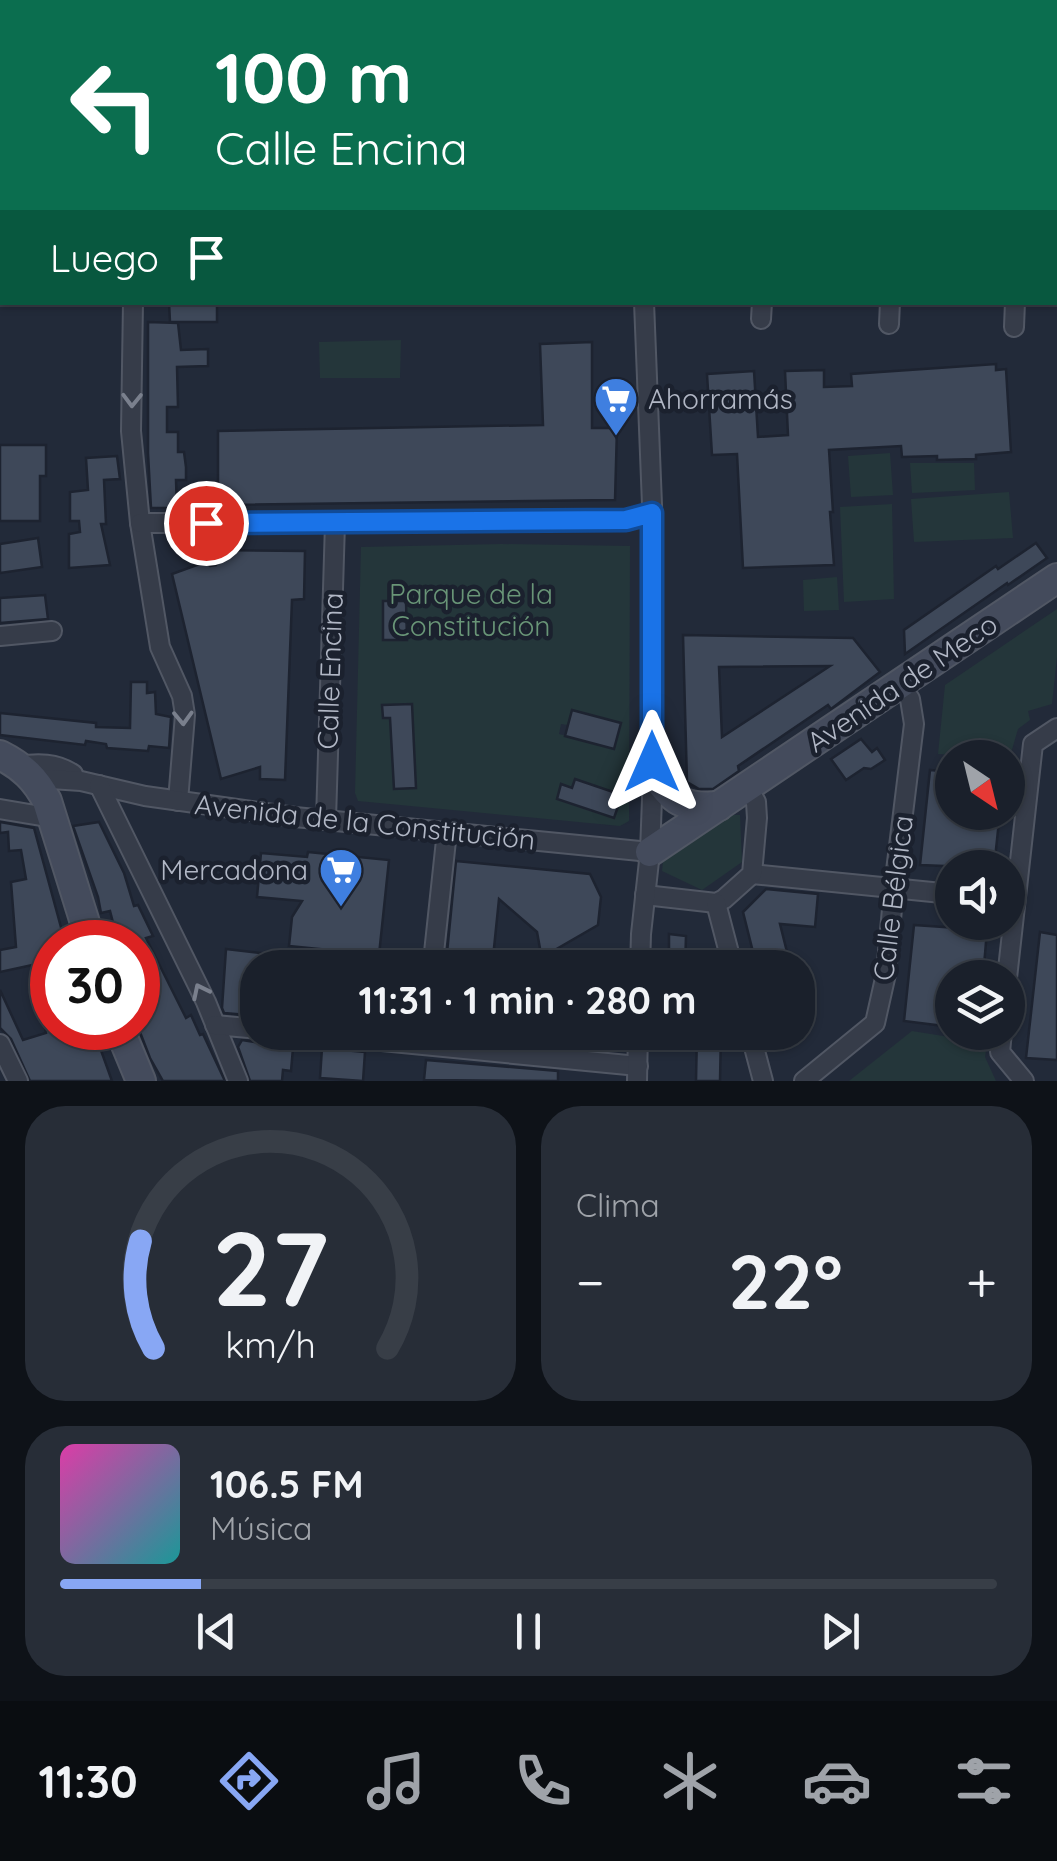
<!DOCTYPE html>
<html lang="es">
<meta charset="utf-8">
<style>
body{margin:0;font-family:Quicksand,sans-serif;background:#272d37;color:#f1f3f6;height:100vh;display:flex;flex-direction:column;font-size:38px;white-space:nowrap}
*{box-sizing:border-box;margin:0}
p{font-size:32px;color:#9fa3a9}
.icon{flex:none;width:55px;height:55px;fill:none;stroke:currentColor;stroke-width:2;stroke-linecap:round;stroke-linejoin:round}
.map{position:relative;height:1081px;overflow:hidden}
.sheet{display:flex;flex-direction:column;gap:25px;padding:25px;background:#0e1218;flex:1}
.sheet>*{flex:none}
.banner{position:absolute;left:0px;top:0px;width:1058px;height:305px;box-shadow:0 2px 8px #0004,0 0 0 2px #383e47;background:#0b6e4f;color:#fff;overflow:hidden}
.needle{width:65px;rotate:145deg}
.fabs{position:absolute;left:935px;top:740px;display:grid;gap:20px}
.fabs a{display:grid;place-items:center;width:90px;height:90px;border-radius:50%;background:#1a202b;box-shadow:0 2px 8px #0004,0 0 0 2px #383e47;font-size:50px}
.speed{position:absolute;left:30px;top:920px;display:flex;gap:20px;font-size:50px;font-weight:700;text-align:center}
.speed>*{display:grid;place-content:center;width:130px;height:130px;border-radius:50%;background:#1a202b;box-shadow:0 2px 8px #0004,0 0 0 2px #383e47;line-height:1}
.speed .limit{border:15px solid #d22;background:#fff;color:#111}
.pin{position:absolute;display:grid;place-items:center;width:85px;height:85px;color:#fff;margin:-42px;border:5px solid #fff;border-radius:50%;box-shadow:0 2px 10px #0007}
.me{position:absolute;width:110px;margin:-55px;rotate:0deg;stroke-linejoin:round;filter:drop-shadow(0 0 8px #0008)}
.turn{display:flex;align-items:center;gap:35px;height:210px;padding:0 50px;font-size:45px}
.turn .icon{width:130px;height:130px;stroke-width:2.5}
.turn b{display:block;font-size:70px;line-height:85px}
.then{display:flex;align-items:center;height:95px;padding:0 50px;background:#0003;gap:20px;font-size:38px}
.big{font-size:75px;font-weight:700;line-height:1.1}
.sheet .card{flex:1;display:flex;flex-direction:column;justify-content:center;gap:15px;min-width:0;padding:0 35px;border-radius:40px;background:#272d37}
.sheet .dial{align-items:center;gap:0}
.dial svg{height:260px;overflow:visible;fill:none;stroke:#383e47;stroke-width:7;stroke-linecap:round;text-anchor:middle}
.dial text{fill:#f1f3f6;stroke:none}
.song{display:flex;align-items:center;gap:30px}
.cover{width:120px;height:120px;border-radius:15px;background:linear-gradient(135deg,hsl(320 70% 55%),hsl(180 70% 35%))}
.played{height:10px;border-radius:5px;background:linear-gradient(90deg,#88a7f4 15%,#383e47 15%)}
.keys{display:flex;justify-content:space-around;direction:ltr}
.heat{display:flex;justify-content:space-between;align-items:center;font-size:55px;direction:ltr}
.sheet .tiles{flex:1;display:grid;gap:25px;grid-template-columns:1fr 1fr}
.card:last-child{grid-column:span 2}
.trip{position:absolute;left:240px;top:950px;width:575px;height:100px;border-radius:40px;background:#1a202b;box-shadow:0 2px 8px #0004,0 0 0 2px #383e47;font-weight:700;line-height:100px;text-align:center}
.tabs{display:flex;height:160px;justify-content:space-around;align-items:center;background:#0a0d11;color:#9fa3a9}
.tabs .icon{width:70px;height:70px}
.tabs .current{color:#88a7f4}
.tabs b{font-size:45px;color:#f1f3f6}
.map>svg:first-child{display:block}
.green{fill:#24363a;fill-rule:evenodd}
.building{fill:#3e4859;stroke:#1d2330;stroke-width:2.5;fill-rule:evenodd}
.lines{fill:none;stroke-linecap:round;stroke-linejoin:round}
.lane-casing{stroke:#515764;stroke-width:14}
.street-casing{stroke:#515764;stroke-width:22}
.secondary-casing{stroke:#515764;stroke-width:32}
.lane{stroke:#363c49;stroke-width:9}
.street{stroke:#363c49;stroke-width:18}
.secondary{stroke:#444b5c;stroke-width:28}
.oneway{stroke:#7a808d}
.route-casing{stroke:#114b97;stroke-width:25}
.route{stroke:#1a73e8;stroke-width:18}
.labels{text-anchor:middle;stroke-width:9;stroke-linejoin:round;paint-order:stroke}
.poi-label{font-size:28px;fill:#b1b7c5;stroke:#1b212e;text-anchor:start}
.park-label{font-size:28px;fill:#699577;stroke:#1b212e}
.street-label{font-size:28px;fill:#b1b7c5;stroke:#1b212e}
</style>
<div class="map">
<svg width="1057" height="1081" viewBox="0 0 1057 1081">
<rect width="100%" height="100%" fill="#222a39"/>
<g class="green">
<path d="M401,340L400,378H320L319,342Z"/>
<path d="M890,453L893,495L851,497L848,456Z"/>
<path d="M910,463H974L975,490L912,493Z"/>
<path d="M1009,492L1013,538L914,542L911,499Z"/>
<path d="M892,504L894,599L844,602L840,507Z"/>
<path d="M502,544L630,546L629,821L620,826L358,801L355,793L361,547ZM412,704L416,788L394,789L390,718L383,706ZM572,710L621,723L615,748L559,734L561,724L568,725ZM576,779L622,795L614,817L557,799L561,785L572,788Z"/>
<path d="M837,577L839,610L804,611L803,580Z"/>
<path d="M1057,609V657L1052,704L1028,711L1030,720L1018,729L1009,760L1008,758L938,754L945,685Z"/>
<path d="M733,815H740L742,862L702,890L662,871L663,862Z"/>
<path d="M912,1031L987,1043L985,1057L996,1081H849Z"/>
</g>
<g class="building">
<path d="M169,302H217V322H170Z"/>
<path d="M148,322L178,323L181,350L208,349V366L177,367L178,407H167V432H178V452H184L186,467V480H176L177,508H151L148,453Z"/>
<path d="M592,342V428H617L615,500L218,505V431L543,425L540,344Z"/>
<path d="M996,364V370L1006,369L1011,452L976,455V459L937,460V456L902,457L901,446L829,450L833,512H830L834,565L743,568L737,454L712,455L707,374L754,371L758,437L788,435L785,371L824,370V387L852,386L851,374Z"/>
<path d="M0,445H46V476H40V521H0Z"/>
<path d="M117,456L120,479L104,480L106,524H101L110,565L69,568V534L80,532L79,521H70V492L88,490L86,458Z"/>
<path d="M38,538L42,567L0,573V544Z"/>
<path d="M1036,543L1047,558L1008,585L1007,583L905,654L904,630L996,566L998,569Z"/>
<path d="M219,550L305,551L304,599L292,600L285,780L260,779V767L221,779L172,574L205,562L210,566L216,565L220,560Z"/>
<path d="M45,595L48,619L0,623V598Z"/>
<path d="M383,601H406L407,640H383Z"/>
<path d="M683,635L853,638L880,672L831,709L828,705L738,766L739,771L713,789H699L687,782ZM830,666L722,737L719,667Z"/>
<path d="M131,682H147V693L155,692L156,714L171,717L169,748L149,746L148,751L107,748L106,744L86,741L85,745L0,735V713L96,723V727L130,728Z"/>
<path d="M412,704L416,788L394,789L390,718H383L382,705Z"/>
<path d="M572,710L621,723L614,749L565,736Z"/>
<path d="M861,739L872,752L877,748L885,760L871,769L864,768L846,780L831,759Z"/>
<path d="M930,770L952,772V812H1000L994,868L920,865Z"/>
<path d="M575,779L622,795L614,818L557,799L561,784L572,788Z"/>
<path d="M0,822L34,828L65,942H52V1005L49,1006L37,964L0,972V950L16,947L11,882L26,879L21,850L9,851L8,832L0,833Z"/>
<path d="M99,822L124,873L134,906L138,905L153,936L146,938L186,1018L191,1015L200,1035L203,1034L225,1081H163L150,1058L138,1027V942H118L110,911L101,913L98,897L73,826Z"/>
<path d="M308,852L389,860L379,955L289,946L292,917L302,901L257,897L261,853L307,857Z"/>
<path d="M456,861L590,874L601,897L598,925L548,954L601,957V968H524L526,954H541L537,932L499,899L493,958L447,953Z"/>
<path d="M766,889L818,894L815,927L780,924L791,968H757L743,912Z"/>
<path d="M914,925L987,930L983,978H952V1027L904,1021Z"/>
<path d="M1040,932L1057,935V1060L1026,1058Z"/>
<path d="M669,934L686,936L685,968H669Z"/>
<path d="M226,949L277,955L276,968H258V1016L224,1013L222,1008Z"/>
<path d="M0,990L23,1040L46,1033L45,1028H93L112,1081H30L11,1039L0,1028Z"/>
<path d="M697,1032H721L720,1081H696Z"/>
<path d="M242,1040L293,1048L291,1071L283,1070L282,1081H250L238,1047Z"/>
<path d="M322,1048L365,1052L363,1081L320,1078Z"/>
<path d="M426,1060L558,1071V1081L424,1080Z"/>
</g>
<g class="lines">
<defs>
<path id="lane" d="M206,523L212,558"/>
<g id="street">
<path d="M351,0V2"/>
<path d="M690,0V2"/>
<path d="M129,2V0"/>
<path d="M239,2V0"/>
<path d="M640,2V0"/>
<path d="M900,2V0"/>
<path d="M1055,36H1057"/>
<path d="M0,74H2"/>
<path d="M1055,216H1057"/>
<path d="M133,302L131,431L140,523L160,647L182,696L185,715L178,801"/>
<path d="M761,319L762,302"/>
<path d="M889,324L890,302"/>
<path d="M1014,327L1015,302"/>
<path d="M140,523H335L625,520L652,513"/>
<path d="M0,636L52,631"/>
<path d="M19,766C38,763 56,763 73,774"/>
<path d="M37,782L51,779L81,781L145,796L295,817L650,852"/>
<path d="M99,785L206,1002L238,1081"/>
<path d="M0,809L53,818"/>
<path d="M326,820L335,523"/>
<path d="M752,874L952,894"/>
<path d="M645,895L716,903L724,899L752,874L757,818L756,802L747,787"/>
<path d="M716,903L733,968"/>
<path d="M433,962L447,831"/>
<path d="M640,968L641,934L650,852L653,772V530L644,302"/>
<path d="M1007,978L1033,744L1057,728"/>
<path d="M215,1025L258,1029"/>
<path d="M289,1032L638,1066"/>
<path d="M750,1032L763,1081"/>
<path d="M1002,1032L1000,1052L1024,1081"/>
<path d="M0,1044L18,1081"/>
<path d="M637,1081L638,1032"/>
<path d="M804,1081L875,1023L886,974L894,887L914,724L910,699L900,684"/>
</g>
<g id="secondary">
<path d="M0,755C22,766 36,779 47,801L91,942"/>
<path d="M653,772C672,801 684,809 719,806"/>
<path d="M650,852L1057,578"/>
<path d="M119,1028L141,1081"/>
</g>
</defs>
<use href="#lane" class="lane-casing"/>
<use href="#street" class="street-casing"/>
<use href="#secondary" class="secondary-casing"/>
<use href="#lane" class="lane"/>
<use href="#street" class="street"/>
<use href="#secondary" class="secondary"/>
</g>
<defs><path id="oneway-chevron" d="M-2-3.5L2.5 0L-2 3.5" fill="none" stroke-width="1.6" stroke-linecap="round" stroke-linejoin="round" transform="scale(2.5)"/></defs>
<g class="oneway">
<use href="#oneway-chevron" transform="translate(132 400) rotate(91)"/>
<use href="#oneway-chevron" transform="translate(183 718) rotate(88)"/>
<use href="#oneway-chevron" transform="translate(200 991) rotate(-116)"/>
</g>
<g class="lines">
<defs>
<path id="route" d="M206,523L626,520L652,513V762"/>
</defs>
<use href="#route" class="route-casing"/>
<use href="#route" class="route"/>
</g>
<defs>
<symbol id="supermarket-pin" viewBox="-11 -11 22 30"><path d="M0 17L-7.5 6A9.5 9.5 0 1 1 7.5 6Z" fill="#3f7fe0" stroke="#1b212e"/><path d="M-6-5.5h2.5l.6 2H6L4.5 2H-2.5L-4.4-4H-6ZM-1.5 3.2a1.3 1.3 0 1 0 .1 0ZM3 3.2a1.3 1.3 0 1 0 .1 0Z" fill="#fff"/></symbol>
</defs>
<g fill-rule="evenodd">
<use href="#supermarket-pin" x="591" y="374" width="50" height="68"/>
<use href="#supermarket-pin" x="316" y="845" width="50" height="68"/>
</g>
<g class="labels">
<g class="poi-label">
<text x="648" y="409">Ahorramás</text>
<text x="308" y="880" text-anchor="end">Mercadona</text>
</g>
<g class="park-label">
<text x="471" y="604">Parque de la<tspan x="471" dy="32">Constitución</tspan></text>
</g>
<g class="street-label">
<text transform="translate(330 671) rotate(-88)" y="10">Calle Encina</text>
<text transform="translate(902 683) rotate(-34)" y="10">Avenida de Meco</text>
<text transform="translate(365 822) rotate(6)" y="10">Avenida de la Constitución</text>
<text transform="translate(893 898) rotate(-83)" y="10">Calle Bélgica</text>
</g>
</g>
</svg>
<div class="fabs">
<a><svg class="needle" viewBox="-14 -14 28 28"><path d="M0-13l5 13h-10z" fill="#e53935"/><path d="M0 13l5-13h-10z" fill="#9fa3a9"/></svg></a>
<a><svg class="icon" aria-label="sound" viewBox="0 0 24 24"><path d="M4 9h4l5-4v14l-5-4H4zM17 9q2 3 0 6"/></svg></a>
<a><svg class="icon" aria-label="layers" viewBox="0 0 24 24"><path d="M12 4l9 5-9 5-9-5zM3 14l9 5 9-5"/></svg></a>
</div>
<div class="speed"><div class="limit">30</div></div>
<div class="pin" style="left:206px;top:523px;background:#d93025"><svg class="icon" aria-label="arrive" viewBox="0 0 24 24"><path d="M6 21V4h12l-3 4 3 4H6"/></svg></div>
<svg class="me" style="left:652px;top:762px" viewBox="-20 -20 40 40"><path d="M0-17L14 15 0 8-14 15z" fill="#1a73e8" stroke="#fff" stroke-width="4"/></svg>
<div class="trip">11:31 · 1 min · 280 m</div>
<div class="banner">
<div class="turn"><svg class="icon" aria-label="left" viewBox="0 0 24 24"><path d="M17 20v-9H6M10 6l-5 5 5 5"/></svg><div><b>100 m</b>Calle Encina</div></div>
<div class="then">Luego<svg class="icon" aria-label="arrive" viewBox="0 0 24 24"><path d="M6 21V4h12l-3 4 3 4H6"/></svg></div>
</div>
</div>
<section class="sheet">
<div class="tiles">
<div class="card dial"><svg viewBox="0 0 100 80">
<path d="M14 69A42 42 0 1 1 86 69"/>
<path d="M14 69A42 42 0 0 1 10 36" stroke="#88a7f4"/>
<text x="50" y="56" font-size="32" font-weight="700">27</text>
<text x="50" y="72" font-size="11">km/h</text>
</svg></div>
<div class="card"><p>Clima</p>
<div class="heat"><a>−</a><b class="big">22°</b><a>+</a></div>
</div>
<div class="card">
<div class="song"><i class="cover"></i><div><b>106.5 FM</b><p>Música</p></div></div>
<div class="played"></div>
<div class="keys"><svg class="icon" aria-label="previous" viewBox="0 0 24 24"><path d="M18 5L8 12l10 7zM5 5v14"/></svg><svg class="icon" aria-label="pause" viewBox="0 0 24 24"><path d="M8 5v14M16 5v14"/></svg><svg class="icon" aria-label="next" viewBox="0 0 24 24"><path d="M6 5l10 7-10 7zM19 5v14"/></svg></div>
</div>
</div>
</section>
<nav class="tabs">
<b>11:30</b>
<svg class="icon current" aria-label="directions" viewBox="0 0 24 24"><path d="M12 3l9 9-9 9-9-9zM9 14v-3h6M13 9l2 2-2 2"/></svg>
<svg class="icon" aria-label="music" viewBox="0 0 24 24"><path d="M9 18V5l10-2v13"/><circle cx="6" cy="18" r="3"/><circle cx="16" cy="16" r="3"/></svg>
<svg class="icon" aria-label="phone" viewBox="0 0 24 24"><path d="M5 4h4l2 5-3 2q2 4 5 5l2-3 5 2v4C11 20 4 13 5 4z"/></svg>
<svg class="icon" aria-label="climate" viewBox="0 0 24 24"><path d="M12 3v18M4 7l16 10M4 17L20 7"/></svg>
<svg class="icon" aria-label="car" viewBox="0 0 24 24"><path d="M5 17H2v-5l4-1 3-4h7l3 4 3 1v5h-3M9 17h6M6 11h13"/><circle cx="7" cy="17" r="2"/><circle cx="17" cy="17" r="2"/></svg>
<svg class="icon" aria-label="filters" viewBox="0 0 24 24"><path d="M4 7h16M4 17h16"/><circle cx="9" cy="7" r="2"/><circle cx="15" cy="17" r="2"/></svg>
</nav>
